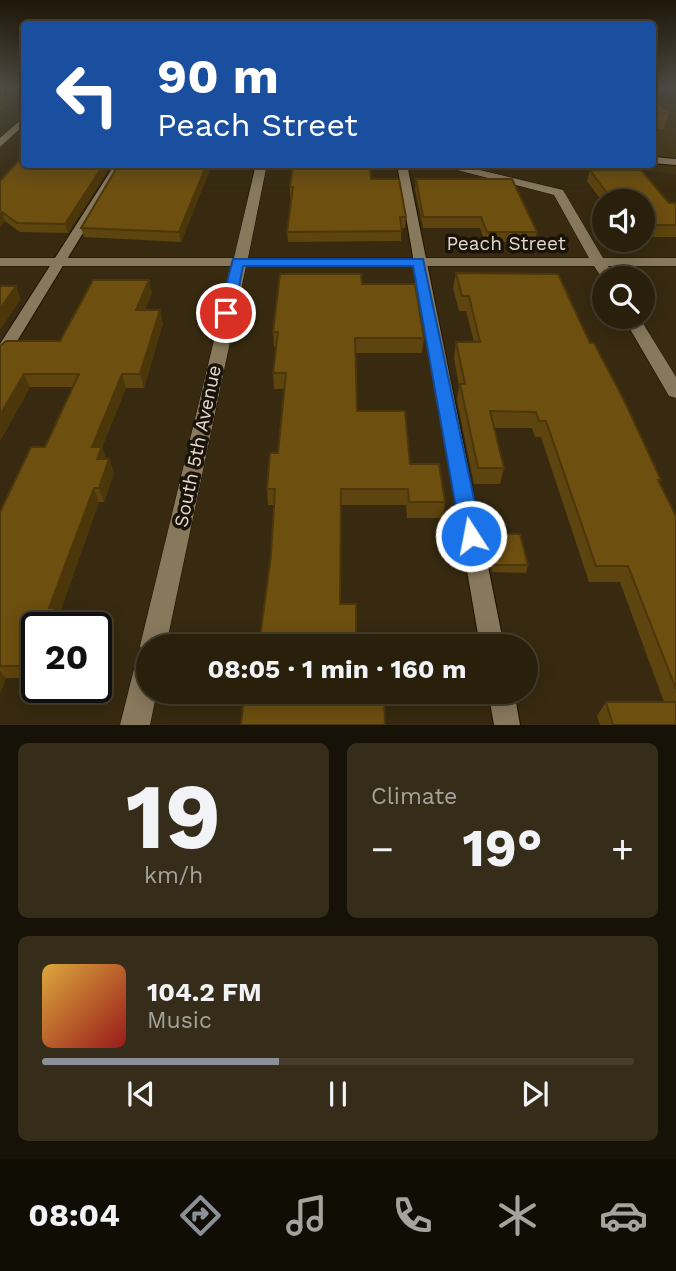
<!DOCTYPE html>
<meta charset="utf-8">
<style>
body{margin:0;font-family:"Work Sans",sans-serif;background:#352d1a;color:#f1f3f6;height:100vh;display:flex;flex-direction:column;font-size:26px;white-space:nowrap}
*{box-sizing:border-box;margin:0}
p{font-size:23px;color:#a5a39d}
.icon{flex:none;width:38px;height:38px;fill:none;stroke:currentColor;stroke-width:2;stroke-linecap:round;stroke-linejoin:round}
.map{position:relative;height:725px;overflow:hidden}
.drawer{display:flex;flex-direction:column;gap:18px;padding:18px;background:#171207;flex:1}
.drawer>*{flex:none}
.banner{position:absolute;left:21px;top:21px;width:635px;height:147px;border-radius:7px;box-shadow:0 4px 18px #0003,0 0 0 2px #453e2d;background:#1a4fa0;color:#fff;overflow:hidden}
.tools{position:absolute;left:592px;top:189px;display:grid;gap:14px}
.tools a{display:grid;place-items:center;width:63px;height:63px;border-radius:50%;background:#29200c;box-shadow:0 4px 18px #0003,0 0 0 2px #453e2d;font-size:35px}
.speed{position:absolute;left:21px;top:612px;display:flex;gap:14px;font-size:35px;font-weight:700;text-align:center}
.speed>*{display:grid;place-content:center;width:91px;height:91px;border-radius:50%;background:#29200c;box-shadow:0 4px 18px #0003,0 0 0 2px #453e2d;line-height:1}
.speed .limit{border:4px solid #111;border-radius:10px;background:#fff;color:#111}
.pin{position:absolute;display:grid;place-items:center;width:60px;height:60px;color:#fff;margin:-30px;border:4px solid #fff;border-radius:50%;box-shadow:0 2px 7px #0007}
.me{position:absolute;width:77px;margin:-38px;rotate:349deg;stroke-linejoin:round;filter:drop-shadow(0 0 5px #0008)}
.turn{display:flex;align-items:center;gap:24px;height:147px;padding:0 21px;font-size:32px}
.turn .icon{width:91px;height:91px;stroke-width:2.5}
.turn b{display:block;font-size:49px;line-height:60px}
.big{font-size:52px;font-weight:700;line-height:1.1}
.drawer .widget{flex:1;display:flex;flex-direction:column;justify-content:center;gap:10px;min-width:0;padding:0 24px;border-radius:10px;background:#352d1a}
.drawer .dial{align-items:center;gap:0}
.dial b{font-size:91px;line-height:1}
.song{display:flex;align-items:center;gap:21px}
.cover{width:84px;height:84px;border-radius:10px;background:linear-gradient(135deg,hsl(40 70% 55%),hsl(0 70% 35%))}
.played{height:7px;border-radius:4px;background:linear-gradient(90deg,#8c9099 40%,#453e2d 40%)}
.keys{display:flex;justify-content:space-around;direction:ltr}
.heat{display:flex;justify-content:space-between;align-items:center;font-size:38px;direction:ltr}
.drawer .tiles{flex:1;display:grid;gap:18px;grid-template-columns:1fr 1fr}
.widget:last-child{grid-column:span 2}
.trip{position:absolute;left:136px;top:634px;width:402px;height:70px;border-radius:35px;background:#29200c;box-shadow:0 4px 18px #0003,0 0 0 2px #453e2d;font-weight:700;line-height:70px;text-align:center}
.tabs{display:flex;height:112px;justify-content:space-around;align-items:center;background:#100d05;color:#a5a39d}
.tabs .icon{width:49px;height:49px}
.tabs .selected{color:#8c9099}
.tabs b{font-size:32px;color:#f1f3f6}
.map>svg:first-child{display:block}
.built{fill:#41300e}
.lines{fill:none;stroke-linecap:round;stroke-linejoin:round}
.lane-casing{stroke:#1e1200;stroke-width:2}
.street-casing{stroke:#1e1200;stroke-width:1}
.lane{fill:#88795d;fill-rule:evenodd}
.street{fill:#88795d;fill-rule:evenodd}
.wall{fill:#5e440e}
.shaded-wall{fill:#4c370b}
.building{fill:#6d4f10;stroke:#4c370b;stroke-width:2}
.route{fill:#1a73e8;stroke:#114b97;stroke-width:2}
.labels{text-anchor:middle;stroke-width:7;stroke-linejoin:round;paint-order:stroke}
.street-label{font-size:19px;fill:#e2d9cb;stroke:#191309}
</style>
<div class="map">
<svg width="676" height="725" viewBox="0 0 676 725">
<rect width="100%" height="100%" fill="#372a10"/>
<path class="built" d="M653,95H676V174L590,165L653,164Z"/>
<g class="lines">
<defs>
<g id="lane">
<path d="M653,157L676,159V165L653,163Z"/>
<path d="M115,164H125L8,356L0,361V344Z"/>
<path d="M397,164H407L504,646H480Z"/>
<path d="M488,691H514L520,725H494Z"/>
</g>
<g id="street">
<path d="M0,86H24V91L0,92Z"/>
<rect x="653" y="86" width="23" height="5"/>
<path d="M24,117V125L0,147V138Z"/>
<path d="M256,164H267L248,258H589L554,195L434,164H455L563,190L603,258H676V266H608L615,278H604V281L594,266H246L166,646H149V691H157L150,725H120L135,665L143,654L140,646L232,266H0V258H234Z"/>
<path d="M623,317H639L676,377V398L669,396Z"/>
</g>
</defs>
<use href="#lane" class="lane-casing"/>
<use href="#street" class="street-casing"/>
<use href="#lane" class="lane"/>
<use href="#street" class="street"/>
</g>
<g class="wall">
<path d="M653,99L669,113L664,129L653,130Z"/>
<path d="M112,164L68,233L20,232L5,221L0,227V181Z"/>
<path d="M119,164H212L181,242L84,237L81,228Z"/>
<path d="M507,164H534L530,170Z"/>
<path d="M590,170L669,203H676V237H642V201H604V204L587,181Z"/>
<path d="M371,179L406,217L405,228H401V241L288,242L287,232L292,197H290V187Z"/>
<path d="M416,179L537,232L535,242H485L480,228H423L415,189Z"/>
<path d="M456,273L590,343L661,480L659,483L676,516V725H600L597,716L606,702H664L620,582H589L541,437H535L532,428H494L504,468L500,484H474L457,400L459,386L454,358L456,342H474L466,311H459L453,288Z"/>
<path d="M362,284L424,338L422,353H355L357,411L410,464L445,502L443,518H407L406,505H341L340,604L356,646L271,555L274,505H268L267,489L278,453L284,389H274L273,373L276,347H274L273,332Z"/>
<path d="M152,293L145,310L163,323L144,388H126L102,447L106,459H109L114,473L104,502H99L59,615L62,621L37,628V678H6L0,693V512L45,447L73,387H30L0,441V346L60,341Z"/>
<path d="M487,533L528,565L526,573L492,572L485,541Z"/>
</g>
<g class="shaded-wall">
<path d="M16,86H19L21,94L0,111V99Z"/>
<path d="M104,164H112L68,233L65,224Z"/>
<path d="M207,164H212L181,242L179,232Z"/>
<path d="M2,212L5,221L0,227V214Z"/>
<path d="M149,280L152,293L140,323L136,310Z"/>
<path d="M16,286L21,299L0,330V309Z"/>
<path d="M160,310L163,323L144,388L140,374Z"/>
<path d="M24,374L30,387L0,441V415Z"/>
<path d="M122,374L126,388L102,447L107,461L103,473L92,447Z"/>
<path d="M109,459L114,473L104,502L99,488Z"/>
<path d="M94,488L99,502L59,615L62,621L59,628H47L49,608Z"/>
<path d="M37,657V671L34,666Z"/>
<path d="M0,671L6,678L0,693Z"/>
</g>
<g class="building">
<path d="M0,86H16L0,99Z"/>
<path d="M653,99L669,113L653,114Z"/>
<path d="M24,155V164H104L65,224L17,223L2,212L0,214V181Z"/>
<path d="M119,164H207L179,232L81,228Z"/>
<path d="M293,164H370L371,179H399L406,217H400L402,231L287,232L293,187H290Z"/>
<path d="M590,170H641L669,203H676V225H642V201H613Z"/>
<path d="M416,179H512L537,232H487L481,217H423Z"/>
<path d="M456,273L558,274L590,343H594L624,400L661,480H658L676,516V689L628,566H596L546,421H539L536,412L490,411L504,468H478L460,384H465L456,342H480L469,296H462Z"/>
<path d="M280,274H361L362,284H415L424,338H355L357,411H405L410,464H439L445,502H409L408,489H341L340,604H356V646H259L271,555L275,489H267L270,453H278L286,373H273L278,332H273Z"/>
<path d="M93,280H149L136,310H160L140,374H122L92,447H102L97,459H109L99,488H94L49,608H55L47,628H37V657L34,666H0V512L31,447H45L79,374H24L0,415V346L6,341H60Z"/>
<path d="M0,286H16L0,309Z"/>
<path d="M487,533L520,534L528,565H494Z"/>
<path d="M253,691H357V696L384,697L385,725H241L244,696H252Z"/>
<path d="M606,702H676V725H613Z"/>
</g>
<linearGradient id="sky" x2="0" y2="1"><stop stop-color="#1e1709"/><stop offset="0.46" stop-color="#4d4a42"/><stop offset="1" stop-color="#4d4a42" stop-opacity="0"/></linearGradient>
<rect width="676" height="188" fill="url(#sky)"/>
<path class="route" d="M233,259H423L482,536L479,542L471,545L464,542L461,536L413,266H243L234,313L226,317L219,313Z"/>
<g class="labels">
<g class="street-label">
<text x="506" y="250">Peach Street</text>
<text transform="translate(197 446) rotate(-78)" y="7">South 5th Avenue</text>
</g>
</g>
</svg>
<div class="tools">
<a><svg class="icon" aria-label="sound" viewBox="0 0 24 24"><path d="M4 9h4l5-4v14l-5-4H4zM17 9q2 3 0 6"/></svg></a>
<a><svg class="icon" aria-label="search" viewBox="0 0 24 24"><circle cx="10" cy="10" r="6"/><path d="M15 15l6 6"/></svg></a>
</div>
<div class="speed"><div class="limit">20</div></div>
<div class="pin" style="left:226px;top:313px;background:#d93025"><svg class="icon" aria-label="arrive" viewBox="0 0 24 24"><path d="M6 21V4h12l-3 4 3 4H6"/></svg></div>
<svg class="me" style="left:471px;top:536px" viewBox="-20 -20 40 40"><circle r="17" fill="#1a73e8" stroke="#fff" stroke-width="3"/><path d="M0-11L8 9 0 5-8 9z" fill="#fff"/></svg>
<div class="trip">08:05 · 1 min · 160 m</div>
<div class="banner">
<div class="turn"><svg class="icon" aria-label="left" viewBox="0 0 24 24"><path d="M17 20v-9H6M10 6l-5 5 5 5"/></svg><div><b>90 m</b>Peach Street</div></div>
</div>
</div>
<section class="drawer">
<div class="tiles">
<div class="widget dial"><b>19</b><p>km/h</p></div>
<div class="widget"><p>Climate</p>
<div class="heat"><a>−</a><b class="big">19°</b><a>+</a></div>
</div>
<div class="widget">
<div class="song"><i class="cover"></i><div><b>104.2 FM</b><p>Music</p></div></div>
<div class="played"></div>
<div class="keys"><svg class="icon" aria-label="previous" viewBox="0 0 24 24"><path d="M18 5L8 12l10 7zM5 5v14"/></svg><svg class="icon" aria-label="pause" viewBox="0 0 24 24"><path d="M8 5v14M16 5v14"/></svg><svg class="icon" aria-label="next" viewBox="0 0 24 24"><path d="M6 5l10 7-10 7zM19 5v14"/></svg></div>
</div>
</div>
</section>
<nav class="tabs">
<b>08:04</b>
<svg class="icon selected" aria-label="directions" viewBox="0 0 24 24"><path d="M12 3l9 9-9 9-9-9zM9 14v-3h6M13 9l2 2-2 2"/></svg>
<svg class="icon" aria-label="music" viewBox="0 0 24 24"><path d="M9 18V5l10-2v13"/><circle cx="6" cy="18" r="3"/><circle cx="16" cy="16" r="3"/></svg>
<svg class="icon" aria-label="phone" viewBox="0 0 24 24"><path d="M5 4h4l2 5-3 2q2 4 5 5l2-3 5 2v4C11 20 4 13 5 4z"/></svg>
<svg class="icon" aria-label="climate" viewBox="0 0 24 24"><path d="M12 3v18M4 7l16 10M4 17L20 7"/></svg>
<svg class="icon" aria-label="car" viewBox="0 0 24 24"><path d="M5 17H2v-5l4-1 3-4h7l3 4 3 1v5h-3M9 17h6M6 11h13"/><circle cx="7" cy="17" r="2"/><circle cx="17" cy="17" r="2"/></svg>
</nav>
